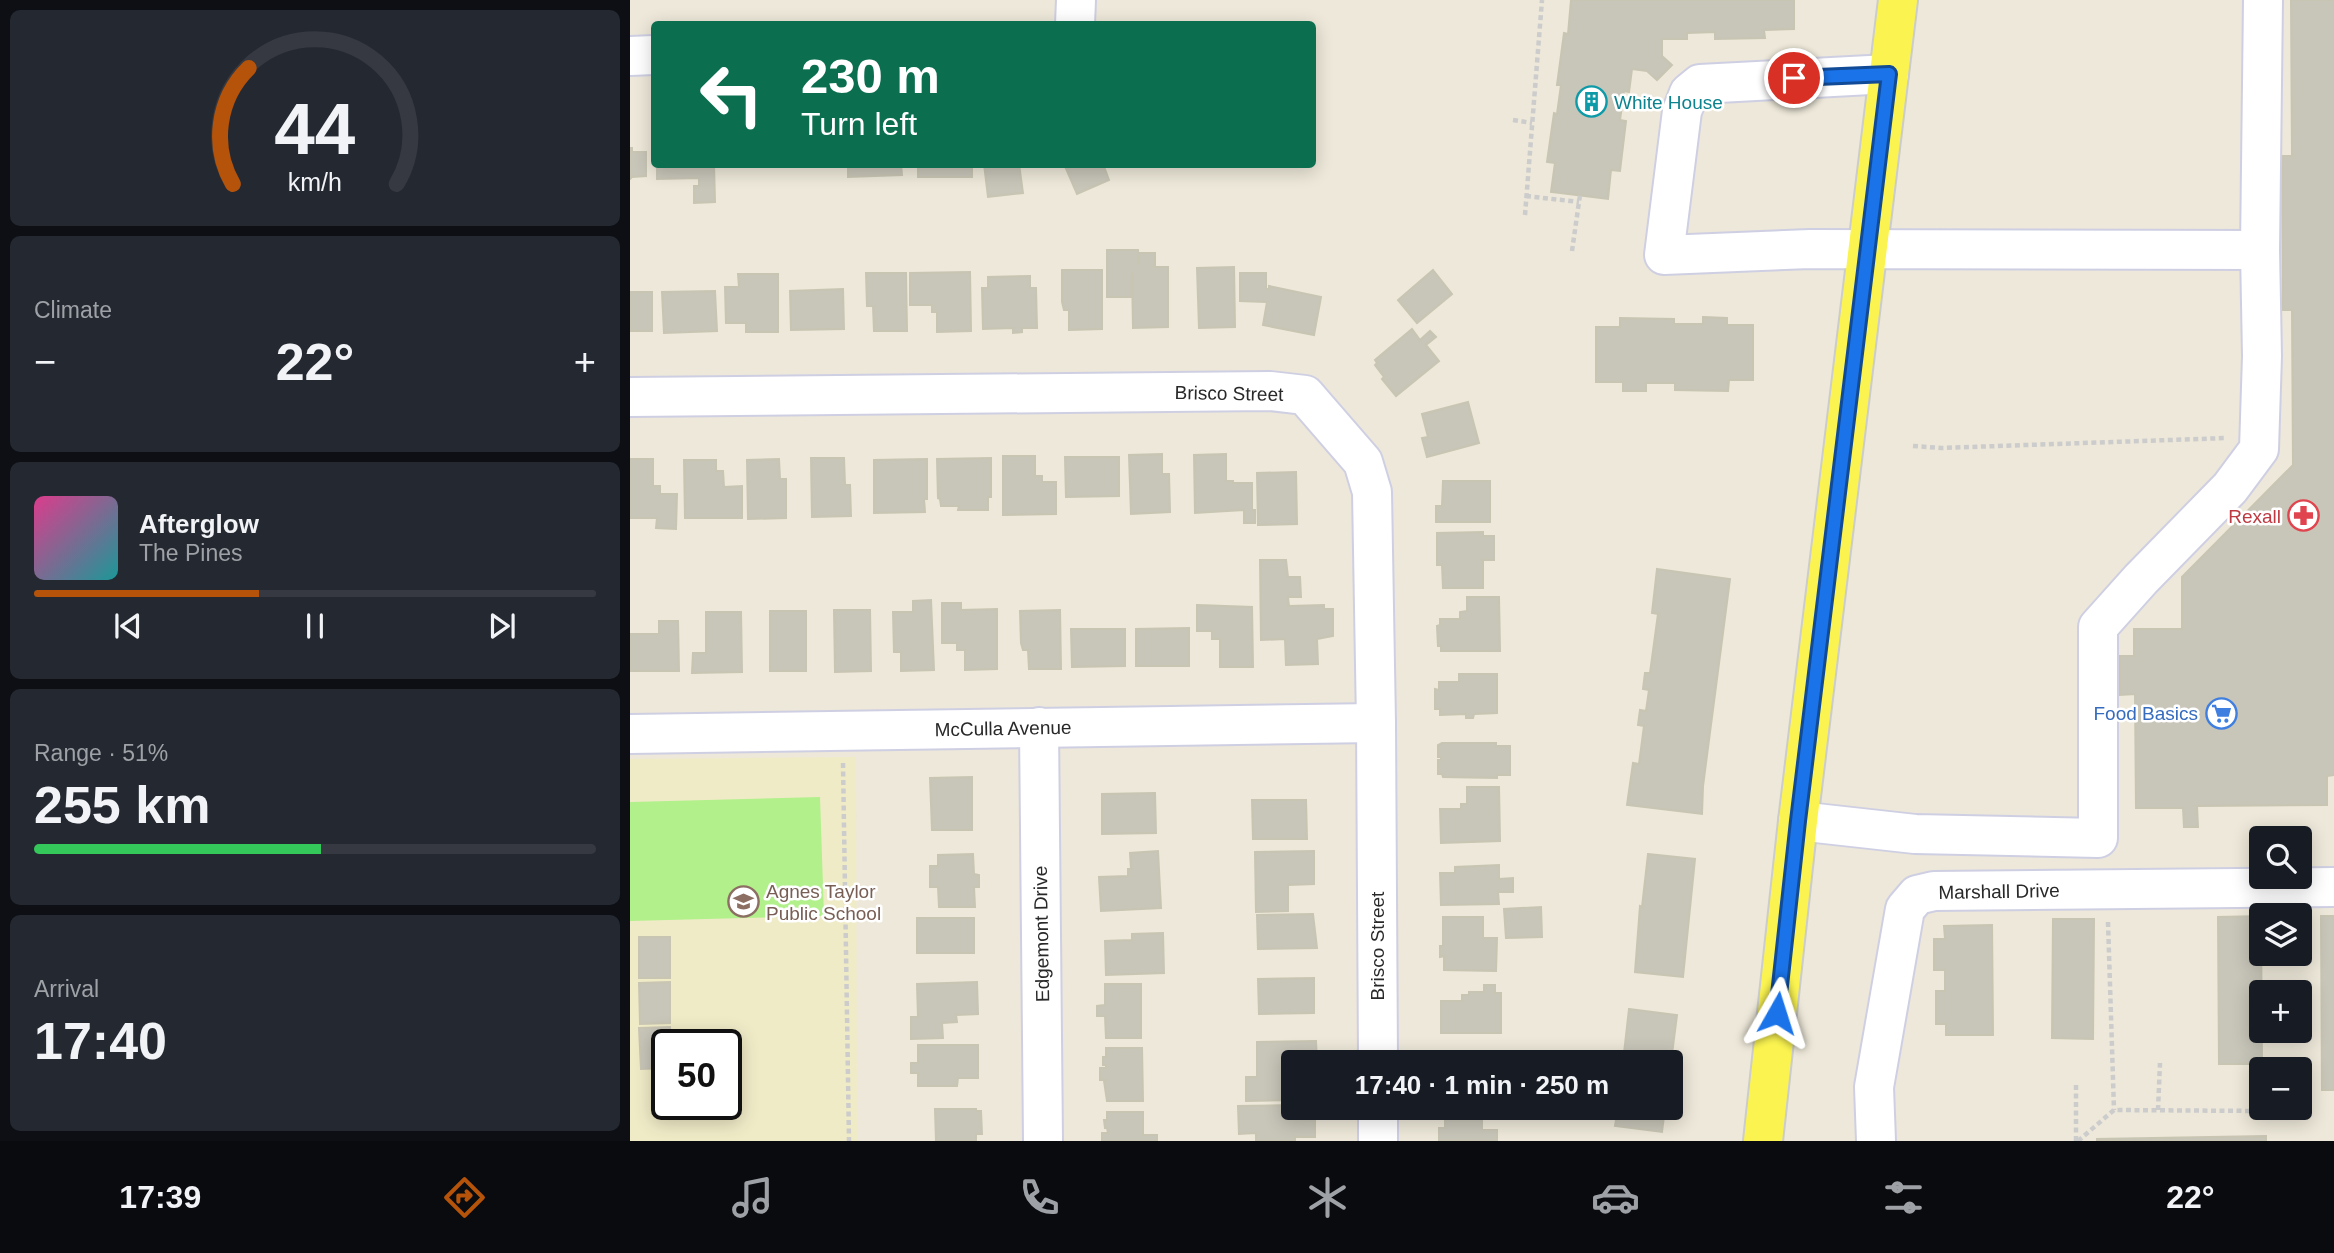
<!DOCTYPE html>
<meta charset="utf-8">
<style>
body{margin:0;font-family:Arial,sans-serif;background:#242831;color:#f1f3f6;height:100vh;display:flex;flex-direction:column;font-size:26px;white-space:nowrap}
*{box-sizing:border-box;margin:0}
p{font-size:23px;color:#9ea1a6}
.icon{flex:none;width:38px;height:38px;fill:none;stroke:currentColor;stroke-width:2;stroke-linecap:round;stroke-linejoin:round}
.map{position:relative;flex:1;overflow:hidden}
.panel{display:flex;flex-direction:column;gap:10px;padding:10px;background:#0d0f14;width:630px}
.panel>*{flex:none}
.hud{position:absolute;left:21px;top:21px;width:665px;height:147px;border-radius:7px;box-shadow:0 4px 18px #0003;background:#0b6e4f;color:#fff;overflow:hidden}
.buttons{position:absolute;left:1619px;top:826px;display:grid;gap:14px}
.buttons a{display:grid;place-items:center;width:63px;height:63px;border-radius:7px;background:#171b24;box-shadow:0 4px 18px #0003;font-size:35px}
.speed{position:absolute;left:21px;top:1029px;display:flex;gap:14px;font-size:35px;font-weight:700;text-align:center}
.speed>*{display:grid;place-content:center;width:91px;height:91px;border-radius:50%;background:#171b24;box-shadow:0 4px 18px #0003;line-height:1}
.speed .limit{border:4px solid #111;border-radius:10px;background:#fff;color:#111}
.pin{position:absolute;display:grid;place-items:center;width:60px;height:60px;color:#fff;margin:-30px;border:4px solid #fff;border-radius:50%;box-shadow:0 2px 7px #0007}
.me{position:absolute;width:77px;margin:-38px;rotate:6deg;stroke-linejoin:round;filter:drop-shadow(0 0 5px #0008)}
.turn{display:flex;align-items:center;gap:24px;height:147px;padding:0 35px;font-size:32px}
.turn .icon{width:91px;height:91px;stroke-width:2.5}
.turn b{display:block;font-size:49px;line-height:60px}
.big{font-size:52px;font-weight:700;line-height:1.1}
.panel .tile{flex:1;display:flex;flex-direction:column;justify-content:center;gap:10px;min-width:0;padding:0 24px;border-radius:10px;background:#242831}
.panel .dial{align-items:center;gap:0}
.dial svg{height:182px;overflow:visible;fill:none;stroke:#363941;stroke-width:7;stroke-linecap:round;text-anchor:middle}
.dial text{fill:#f1f3f6;stroke:none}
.song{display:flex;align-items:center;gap:21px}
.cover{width:84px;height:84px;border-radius:10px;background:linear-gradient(135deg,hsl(330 70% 55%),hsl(180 70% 35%))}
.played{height:7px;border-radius:4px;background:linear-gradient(90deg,#b45309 40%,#363941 40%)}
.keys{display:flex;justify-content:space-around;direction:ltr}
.heat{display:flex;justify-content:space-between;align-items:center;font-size:38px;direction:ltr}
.charge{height:10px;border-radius:5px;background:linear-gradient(90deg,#34c759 51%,#363941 0)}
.trip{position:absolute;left:651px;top:1050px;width:402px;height:70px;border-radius:7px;background:#171b24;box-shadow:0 4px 18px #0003;font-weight:700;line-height:70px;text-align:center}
.tabs{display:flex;height:112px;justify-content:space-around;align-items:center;background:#090b0e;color:#9ea1a6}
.tabs .icon{width:49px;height:49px}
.tabs .selected{color:#b45309}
.tabs b{font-size:32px;color:#f1f3f6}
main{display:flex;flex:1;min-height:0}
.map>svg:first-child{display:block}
.education{fill:#f0ebc7;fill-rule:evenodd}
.pitch{fill:#b2f08c}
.building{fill:#c8c5b9;stroke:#c8c5b3;stroke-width:2}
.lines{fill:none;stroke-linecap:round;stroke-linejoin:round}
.minor-casing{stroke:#cfcfe3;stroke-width:42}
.major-casing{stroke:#ccc;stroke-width:42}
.path{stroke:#ccc;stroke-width:4.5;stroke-dasharray:5 3.5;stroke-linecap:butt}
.minor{stroke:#fff;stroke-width:38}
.major{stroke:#fbf450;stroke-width:38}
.route-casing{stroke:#114b97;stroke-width:18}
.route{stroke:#1a73e8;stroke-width:12}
.labels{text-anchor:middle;stroke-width:5;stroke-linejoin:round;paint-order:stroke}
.culture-label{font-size:19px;fill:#0d838f;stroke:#fff;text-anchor:start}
.street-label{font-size:19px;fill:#292929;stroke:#fff}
.health-label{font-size:19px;fill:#be3a42;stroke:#fff;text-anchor:end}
.shop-label{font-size:19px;fill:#366cbe;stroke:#fff;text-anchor:end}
.education-label{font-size:19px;fill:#785e54;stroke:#fff;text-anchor:start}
</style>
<main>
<section class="panel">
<div class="tile dial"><svg viewBox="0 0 100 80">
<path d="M14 69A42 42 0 1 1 86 69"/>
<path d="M14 69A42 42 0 0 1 21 18" stroke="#b45309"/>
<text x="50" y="56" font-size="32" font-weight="700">44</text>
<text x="50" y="72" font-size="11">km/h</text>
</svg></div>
<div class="tile"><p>Climate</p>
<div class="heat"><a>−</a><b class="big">22°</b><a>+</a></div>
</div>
<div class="tile">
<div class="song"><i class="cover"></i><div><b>Afterglow</b><p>The Pines</p></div></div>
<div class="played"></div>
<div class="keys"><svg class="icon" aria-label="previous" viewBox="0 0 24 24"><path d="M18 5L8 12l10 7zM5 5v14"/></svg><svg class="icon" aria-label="pause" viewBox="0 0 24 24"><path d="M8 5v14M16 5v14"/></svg><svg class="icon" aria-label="next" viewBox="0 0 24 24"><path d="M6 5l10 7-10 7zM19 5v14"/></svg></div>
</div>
<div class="tile"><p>Range · 51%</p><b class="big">255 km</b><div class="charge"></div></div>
<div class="tile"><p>Arrival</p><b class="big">17:40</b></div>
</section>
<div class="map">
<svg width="1704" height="1141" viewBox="0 0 1704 1141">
<rect width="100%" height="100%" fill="#ede8d9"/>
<path class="education" d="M226,757L227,1141H0V759ZM37,1045H96V1104H37Z"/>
<path class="pitch" d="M190,797L194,916L0,921V802Z"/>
<g class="building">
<path d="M941,0H1164V29L1134,30L1135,38L1085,39V32L1057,33V39H1032V56L1042,65L1027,80L1017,71L1002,69L999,92L994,91L990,120L996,121L990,171L981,170L978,199L921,192L925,163L917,162L924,113L927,114L931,85H927L934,33L938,34Z"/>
<path d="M1661,0H1704V775L1697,776V805L1567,806L1568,827H1554L1553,808H1506L1505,694L1490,695V656H1504V629H1552V577L1663,465L1662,310H1653L1652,156H1662Z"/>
<path d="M0,148H2V152H16V176L2,177L0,179Z"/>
<path d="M27,164H84L85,202L64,203V186H69V178L27,179Z"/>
<path d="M218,164H271L272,175L218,177Z"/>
<rect x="288" y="164" width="54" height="13"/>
<path d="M354,164H389L393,193L358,197Z"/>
<path d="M434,164H473L479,180L447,194Z"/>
<path d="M477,250H508L509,265V253H525V267H538V327L503,328L502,272L501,297H477Z"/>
<path d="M604,267L605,327L569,328L567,268Z"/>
<path d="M432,270H472V329L439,330V310H434L432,302Z"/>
<path d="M803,270L822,294L787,323L768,300Z"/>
<path d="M340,272L341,331L307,332V312H302V305H280V273Z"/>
<path d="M236,273H276L277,331H244L243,306H237Z"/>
<path d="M610,273H636V289H639V286L691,297L684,335L633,325L637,302L610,301Z"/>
<path d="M108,274H148V332H116V323H96L95,287H109Z"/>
<path d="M400,276V288H406L407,328H392V332L383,333V328L353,329L352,288H358V277Z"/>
<path d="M213,289L214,329L161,330L160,291Z"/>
<path d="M85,291L87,331L34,333L32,292Z"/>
<rect x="0" y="292" width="22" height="39"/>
<path d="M1073,317L1097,318V325H1123V380H1099L1098,391L1045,390V383H1016V391H993V382H966V327H990V318L1044,319V324H1073Z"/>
<path d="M782,329L790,340L800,331L806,337L796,345L809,361L766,396L752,379L754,377L745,365L747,363L745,360Z"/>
<path d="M838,402L849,443L797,457L792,438L798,437L792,414Z"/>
<path d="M532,454V474H539L540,512L501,514L499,455Z"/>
<path d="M596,454V481H603V483H622V510H625V523H614V510L565,513L564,455Z"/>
<path d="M373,456H405V476H412V482H426V514L373,515Z"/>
<path d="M435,457H489V496L436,497Z"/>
<path d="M181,458H214L215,485H220L221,516L182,517Z"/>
<path d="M361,458V497H358V510H328L329,506H311L310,499L308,498L307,459Z"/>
<path d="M0,459H23V486H30V494H47L46,529L26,528L27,518H0Z"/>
<path d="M149,459L150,479H156V518L118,519L117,460Z"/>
<path d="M297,459V499H294L295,512L244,513V460Z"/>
<path d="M54,460H86V471H93L94,487L112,486V518H55Z"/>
<path d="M666,472L667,524L628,525L627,473Z"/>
<path d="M813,481H860V522H806V506H812Z"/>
<path d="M853,532V536H864V560H853V588H813L812,565H807V533Z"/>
<path d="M630,560H656L658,577H670L671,597H658L659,606L694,605V609H703V636L687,639L688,664L656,665L655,639L631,640Z"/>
<path d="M1027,569L1100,579L1073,786L1072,814L997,805L1003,763L1009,764L1014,726L1008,725L1010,710L1016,711L1019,690L1013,689L1015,673H1020L1028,614L1022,613Z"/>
<path d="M837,597H869L870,651H811V646H808L807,626L810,625V619H830V612L837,611Z"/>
<path d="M301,600L304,670L271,671V652H264L263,612H283V601Z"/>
<path d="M312,603H331V610L367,609V669L335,670V650H327V643H312Z"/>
<path d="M567,605L622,607L623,667H590V639H582V631H567Z"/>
<path d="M204,610H240L241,671L205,672Z"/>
<path d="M430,610L431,669H399L398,650H393L391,643L390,611Z"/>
<rect x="140" y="611" width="36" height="60"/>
<path d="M76,612H111L112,672L62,673L63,653H76Z"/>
<path d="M29,621H48L49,671H0V634H29Z"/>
<path d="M559,628V666H506V629Z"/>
<path d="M441,629H495V666L442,667Z"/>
<path d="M829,674H867V713L844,714L843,718H836V714L810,715V709H805V689L809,690V682H829Z"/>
<path d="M812,743H866V746H880V775H867V778L813,777L812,774H808V760H811V757H808V745Z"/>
<path d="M342,777V830H302L300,778Z"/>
<path d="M837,787H869L870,841L811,843L810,809H831V804H837Z"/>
<path d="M525,793L526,833L472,834V794Z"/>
<path d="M622,800H676L677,839H623Z"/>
<path d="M528,851L531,908L471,911L469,877L498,876V869H501L500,853Z"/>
<path d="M684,851V884L658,885V911L626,912L625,852Z"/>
<path d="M343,854L344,874L349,875V887H344L345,907H309L308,887H300V866H308V855Z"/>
<path d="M1018,854L1065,859L1053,977L1005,972L1010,906L1012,907Z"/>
<path d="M869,865V879L883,878V892H868L869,904L811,905L810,873H825V867Z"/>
<path d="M911,907L912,937L876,938L874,909Z"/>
<path d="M683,914L687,948L628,949L627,915Z"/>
<path d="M1631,916L1632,1064H1589L1588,917Z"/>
<path d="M1691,916H1704V1090H1692Z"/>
<path d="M813,917H853V938H867L866,971L814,970V956L810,957V946H813Z"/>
<rect x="287" y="918" width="57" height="35"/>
<path d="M1423,919H1464L1463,1039L1422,1038Z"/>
<path d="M1362,925L1363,1035H1316V1024H1306V991H1315V970H1304V939H1315L1314,926Z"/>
<path d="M533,933L534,973L476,975L475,941L502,940V934Z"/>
<rect x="9" y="937" width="31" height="41"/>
<path d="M684,978V1013L629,1014L628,979Z"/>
<path d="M40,982V1023L10,1024L9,983Z"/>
<path d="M347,982L348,1014L326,1015L327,1022L312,1023L313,1038L281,1039V1017H288L287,984Z"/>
<path d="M475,984H511V1038H476L475,1016H467V1006L475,1005Z"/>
<path d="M854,985H865V993H871V1033H811V1001H832V995H839V992H854Z"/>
<path d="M999,1009L1047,1015L1041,1062H993Z"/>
<path d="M40,1027L41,1045H37V1068L11,1069L9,1028Z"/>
<path d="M686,1041L687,1062H663V1080L660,1081V1100L616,1101V1077H627V1042Z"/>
<path d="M288,1045H348V1078H328L327,1086H288V1073H281V1063H288Z"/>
<path d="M476,1048H512L513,1101H477L474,1081L477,1080H470V1068H476V1065H473V1057H476Z"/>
<path d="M663,1105V1108H685V1137H665V1141H626V1133L609,1134L608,1106Z"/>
<path d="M815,1108H852V1130H867V1141L809,1140V1128H815Z"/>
<path d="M988,1108H1035L1032,1132L985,1126Z"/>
<path d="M305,1109H346V1111H351L352,1134H346V1141H306Z"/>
<path d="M477,1112H513V1135H527V1141H472V1133H478L477,1128H475L474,1120H477Z"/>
<path d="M1636,1136V1141H1467V1139Z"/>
</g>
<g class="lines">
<defs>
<g id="minor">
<path d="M445,24L446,0"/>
<path d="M0,56L24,55"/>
<path d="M1630,250L1633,0"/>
<path d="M0,397L640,391L675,395L733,462L742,492L746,723L748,1062"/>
<path d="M409,727L413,1141"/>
<path d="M0,734L746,723"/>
<path d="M1168,821L1285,834L1468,838V627L1511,579L1600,488L1629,449L1632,356L1630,250L1180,249L1034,255L1052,111L1059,93L1070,84L1259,74"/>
<path d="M748,1108V1141"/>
<path d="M1246,1141L1244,1087L1275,909L1287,895L1304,891L1704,887"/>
</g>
<path id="major" d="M1133,1141L1168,821L1268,0"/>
</defs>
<use href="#minor" class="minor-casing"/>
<use href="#major" class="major-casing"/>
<g class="path">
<path d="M883,120L902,123"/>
<path d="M896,196L949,202"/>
<path d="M895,215L912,0"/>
<path d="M942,251L950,195"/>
<path d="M1283,446L1311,448L1597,438"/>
<path d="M213,763L219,1141"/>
<path d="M1478,922L1484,1110"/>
<path d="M1528,1110L1530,1063"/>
<path d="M1446,1141V1084"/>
<path d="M1448,1141L1484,1110L1633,1111"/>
</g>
<use href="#minor" class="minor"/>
<use href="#major" class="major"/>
</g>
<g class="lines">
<defs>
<path id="route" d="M1147,1013L1168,821L1259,74L1164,78"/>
</defs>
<use href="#route" class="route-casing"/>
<use href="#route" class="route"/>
</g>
<defs>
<symbol id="building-ring" viewBox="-11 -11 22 22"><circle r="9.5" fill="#fff" stroke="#0f9aa8" stroke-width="1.5"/><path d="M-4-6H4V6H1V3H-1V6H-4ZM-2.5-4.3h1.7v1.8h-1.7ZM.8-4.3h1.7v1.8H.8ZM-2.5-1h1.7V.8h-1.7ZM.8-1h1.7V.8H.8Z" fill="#0f9aa8"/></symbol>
<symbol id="pharmacy-ring" viewBox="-11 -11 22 22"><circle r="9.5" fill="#fff" stroke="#e0444e" stroke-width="1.5"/><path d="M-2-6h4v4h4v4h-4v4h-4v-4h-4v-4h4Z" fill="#e0444e"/></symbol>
<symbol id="supermarket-ring" viewBox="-11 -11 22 22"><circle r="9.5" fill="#fff" stroke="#3f7fe0" stroke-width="1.5"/><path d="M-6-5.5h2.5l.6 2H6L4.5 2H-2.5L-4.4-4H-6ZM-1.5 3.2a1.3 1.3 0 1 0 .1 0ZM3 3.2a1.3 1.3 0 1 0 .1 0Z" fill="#3f7fe0"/></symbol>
<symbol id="school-ring" viewBox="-11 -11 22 22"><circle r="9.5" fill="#fff" stroke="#8d6e63" stroke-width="1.5"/><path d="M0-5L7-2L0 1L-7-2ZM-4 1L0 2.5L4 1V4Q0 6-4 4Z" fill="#8d6e63"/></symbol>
</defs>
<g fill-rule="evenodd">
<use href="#building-ring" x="944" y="84" width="35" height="35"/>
<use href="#pharmacy-ring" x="1656" y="498" width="35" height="35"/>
<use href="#supermarket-ring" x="1574" y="696" width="35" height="35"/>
<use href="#school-ring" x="96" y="884" width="35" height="35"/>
</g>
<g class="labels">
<g class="culture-label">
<text x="984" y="109">White House</text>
</g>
<g class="street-label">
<text transform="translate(599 393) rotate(1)" y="7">Brisco Street</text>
<text transform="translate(373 728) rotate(-1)" y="7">McCulla Avenue</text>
<text transform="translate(1369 891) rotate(-1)" y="7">Marshall Drive</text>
<text transform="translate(411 934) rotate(-91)" y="7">Edgemont Drive</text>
<text transform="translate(747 946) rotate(-90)" y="7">Brisco Street</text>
</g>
<g class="health-label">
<text x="1651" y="523">Rexall</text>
</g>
<g class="shop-label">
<text x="1568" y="720">Food Basics</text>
</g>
<g class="education-label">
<text x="136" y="898">Agnes Taylor<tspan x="136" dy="22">Public School</tspan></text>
</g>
</g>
</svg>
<div class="buttons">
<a><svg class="icon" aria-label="search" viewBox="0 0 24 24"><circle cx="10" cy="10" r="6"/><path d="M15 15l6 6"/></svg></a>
<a><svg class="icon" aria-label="layers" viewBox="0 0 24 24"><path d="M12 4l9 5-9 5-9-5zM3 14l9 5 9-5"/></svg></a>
<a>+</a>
<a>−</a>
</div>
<div class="speed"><div class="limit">50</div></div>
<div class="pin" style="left:1164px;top:78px;background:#d93025"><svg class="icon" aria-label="arrive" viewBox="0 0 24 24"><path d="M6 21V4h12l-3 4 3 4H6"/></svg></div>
<svg class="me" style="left:1147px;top:1013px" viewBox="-20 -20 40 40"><path d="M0-17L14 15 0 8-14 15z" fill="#1a73e8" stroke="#fff" stroke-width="4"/></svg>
<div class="trip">17:40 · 1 min · 250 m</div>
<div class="hud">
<div class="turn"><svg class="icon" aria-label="left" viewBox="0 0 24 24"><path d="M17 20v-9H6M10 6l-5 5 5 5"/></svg><div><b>230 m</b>Turn left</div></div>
</div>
</div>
</main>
<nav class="tabs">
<b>17:39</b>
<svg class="icon selected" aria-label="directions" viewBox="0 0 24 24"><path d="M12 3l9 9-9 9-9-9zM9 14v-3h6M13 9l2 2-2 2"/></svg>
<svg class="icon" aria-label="music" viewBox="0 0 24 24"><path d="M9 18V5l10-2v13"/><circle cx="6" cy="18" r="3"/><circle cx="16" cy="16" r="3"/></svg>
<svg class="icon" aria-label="phone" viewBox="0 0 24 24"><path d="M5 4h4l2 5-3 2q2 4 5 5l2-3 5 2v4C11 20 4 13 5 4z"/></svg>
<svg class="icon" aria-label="climate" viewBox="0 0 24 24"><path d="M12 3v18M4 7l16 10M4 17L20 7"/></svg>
<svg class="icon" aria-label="car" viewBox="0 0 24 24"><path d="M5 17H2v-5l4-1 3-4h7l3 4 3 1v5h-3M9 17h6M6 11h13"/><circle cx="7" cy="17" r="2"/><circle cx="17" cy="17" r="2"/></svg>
<svg class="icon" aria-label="filters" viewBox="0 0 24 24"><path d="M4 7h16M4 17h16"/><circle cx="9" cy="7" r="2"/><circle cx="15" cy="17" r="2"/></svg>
<b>22°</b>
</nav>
